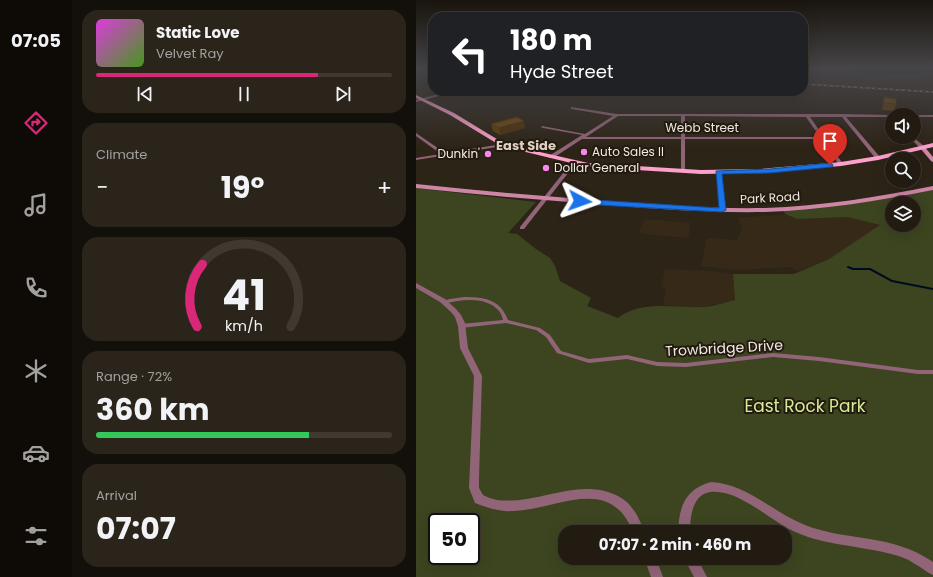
<!DOCTYPE html>
<meta charset="utf-8">
<style>
body{margin:0;font-family:Poppins,sans-serif;background:#2a241b;color:#f1f3f6;height:100vh;display:flex;flex-direction:column;font-size:15px;white-space:nowrap}
*{box-sizing:border-box;margin:0}
p{font-size:13px;color:#a2a19f}
.icon{flex:none;width:22px;height:22px;fill:none;stroke:currentColor;stroke-width:2;stroke-linecap:round;stroke-linejoin:round}
.map{position:relative;flex:1;overflow:hidden}
.panel{display:flex;flex-direction:column;gap:10px;padding:10px;background:#130f0a;width:344px}
.panel>*{flex:none}
.hud{position:absolute;left:12px;top:12px;width:380px;height:84px;border-radius:16px;box-shadow:0 4px 16px #0002,0 0 0 1px #3f3932;background:#202124;color:#fff;overflow:hidden}
.tools{position:absolute;left:469px;top:108px;display:grid;gap:8px}
.tools a{display:grid;place-items:center;width:36px;height:36px;border-radius:50%;background:#221b12;box-shadow:0 4px 16px #0002,0 0 0 1px #3f3932;font-size:20px}
.speed{position:absolute;left:12px;top:513px;display:flex;gap:8px;font-size:20px;font-weight:700;text-align:center}
.speed>*{display:grid;place-content:center;width:52px;height:52px;border-radius:50%;background:#221b12;box-shadow:0 4px 16px #0002,0 0 0 1px #3f3932;line-height:1}
.speed .limit{border:2px solid #111;border-radius:6px;background:#fff;color:#111}
.pin{position:absolute;display:grid;place-items:center;width:34px;height:34px;color:#fff;margin:-41px -17px;border-radius:50% 50% 50% 0;rotate:-45deg;box-shadow:0 0 4px #0007}
.pin .icon{rotate:45deg}
.me{position:absolute;width:44px;margin:-22px;rotate:94deg;stroke-linejoin:round;filter:drop-shadow(0 0 3px #0008)}
.turn{display:flex;align-items:center;gap:14px;height:84px;padding:0 16px;font-size:18px}
.turn .icon{width:52px;height:52px;stroke-width:2.5}
.turn b{display:block;font-size:28px;line-height:34px}
.big{font-size:30px;font-weight:700;line-height:1.1}
.panel .card{flex:1;display:flex;flex-direction:column;justify-content:center;gap:6px;min-width:0;padding:0 14px;border-radius:16px;background:#2a241b}
.panel .dial{align-items:center;gap:0}
.dial svg{height:104px;overflow:visible;fill:none;stroke:#3f3932;stroke-width:7;stroke-linecap:round;text-anchor:middle}
.dial text{fill:#f1f3f6;stroke:none}
.song{display:flex;align-items:center;gap:12px}
.cover{width:48px;height:48px;border-radius:6px;background:linear-gradient(135deg,hsl(300 70% 55%),hsl(100 70% 35%))}
.played{height:4px;border-radius:2px;background:linear-gradient(90deg,#db2777 75%,#3f3932 75%)}
.keys{display:flex;justify-content:space-around;direction:ltr}
.heat{display:flex;justify-content:space-between;align-items:center;font-size:22px;direction:ltr}
.charge{height:6px;border-radius:3px;background:linear-gradient(90deg,#34c759 72%,#3f3932 0)}
.trip{position:absolute;left:142px;top:525px;width:234px;height:40px;border-radius:16px;background:#221b12;box-shadow:0 4px 16px #0002,0 0 0 1px #3f3932;font-weight:700;line-height:40px;text-align:center}
main{display:flex;flex:1;min-height:0}
.dock{display:flex;flex-direction:column;width:72px;justify-content:space-around;align-items:center;background:#0e0b07;color:#a2a19f}
.dock .icon{width:28px;height:28px}
.dock .selected{color:#db2777}
.dock b{font-size:18px;color:#f1f3f6}
.map>svg:first-child{display:block}
.built{fill:#372918}
.green{fill:#3c451f;fill-rule:evenodd}
.water{fill:#000c1e}
.lines{fill:none;stroke-linecap:round;stroke-linejoin:round}
.stream{stroke:#000c1e;stroke-width:2}
.pedestrian{fill:#916478;fill-rule:evenodd}
.minor{fill:#916478;fill-rule:evenodd}
.secondary{fill:#ce86a7;fill-rule:evenodd}
.primary{fill:#fda0cb;fill-rule:evenodd}
.rail-casing{stroke:#968e84;stroke-width:1.5}
.rail{stroke:#231a0f;stroke-width:1;stroke-dasharray:3;stroke-linecap:butt}
.wall{fill:#5d3e0f}
.shaded-wall{fill:#4c320d}
.building{fill:#6c4812;stroke:#4c320d}
.route{fill:#1a73e8;stroke:#114b97}
.poi-dot{fill:#fb87e6;stroke:#231a0f;stroke-width:1.5}
.labels{text-anchor:middle;stroke-width:4;stroke-linejoin:round;paint-order:stroke}
.far-street-label{font-size:12px;fill:#f0eae2;stroke:#231a0f}
.far-poi-label{font-size:12px;fill:#f0eae2;stroke:#231a0f;text-anchor:start}
.far-neighbourhood-label{font-size:13px;font-weight:bold;fill:#ded1c2;stroke:#231a0f}
.street-label{font-size:14px;fill:#f0eae2;stroke:#231a0f}
.near-park-label{font-size:17px;fill:#d5eb95;stroke:#231a0f}
</style>
<main>
<nav class="dock">
<b>07:05</b>
<svg class="icon selected" aria-label="directions" viewBox="0 0 24 24"><path d="M12 3l9 9-9 9-9-9zM9 14v-3h6M13 9l2 2-2 2"/></svg>
<svg class="icon" aria-label="music" viewBox="0 0 24 24"><path d="M9 18V5l10-2v13"/><circle cx="6" cy="18" r="3"/><circle cx="16" cy="16" r="3"/></svg>
<svg class="icon" aria-label="phone" viewBox="0 0 24 24"><path d="M5 4h4l2 5-3 2q2 4 5 5l2-3 5 2v4C11 20 4 13 5 4z"/></svg>
<svg class="icon" aria-label="climate" viewBox="0 0 24 24"><path d="M12 3v18M4 7l16 10M4 17L20 7"/></svg>
<svg class="icon" aria-label="car" viewBox="0 0 24 24"><path d="M5 17H2v-5l4-1 3-4h7l3 4 3 1v5h-3M9 17h6M6 11h13"/><circle cx="7" cy="17" r="2"/><circle cx="17" cy="17" r="2"/></svg>
<svg class="icon" aria-label="filters" viewBox="0 0 24 24"><path d="M4 7h16M4 17h16"/><circle cx="9" cy="7" r="2"/><circle cx="15" cy="17" r="2"/></svg>
</nav>
<section class="panel">
<div class="card">
<div class="song"><i class="cover"></i><div><b>Static Love</b><p>Velvet Ray</p></div></div>
<div class="played"></div>
<div class="keys"><svg class="icon" aria-label="previous" viewBox="0 0 24 24"><path d="M18 5L8 12l10 7zM5 5v14"/></svg><svg class="icon" aria-label="pause" viewBox="0 0 24 24"><path d="M8 5v14M16 5v14"/></svg><svg class="icon" aria-label="next" viewBox="0 0 24 24"><path d="M6 5l10 7-10 7zM19 5v14"/></svg></div>
</div>
<div class="card"><p>Climate</p>
<div class="heat"><a>−</a><b class="big">19°</b><a>+</a></div>
</div>
<div class="card dial"><svg viewBox="0 0 100 80">
<path d="M14 69A42 42 0 1 1 86 69"/>
<path d="M14 69A42 42 0 0 1 18 21" stroke="#db2777"/>
<text x="50" y="56" font-size="32" font-weight="700">41</text>
<text x="50" y="72" font-size="11">km/h</text>
</svg></div>
<div class="card"><p>Range · 72%</p><b class="big">360 km</b><div class="charge"></div></div>
<div class="card"><p>Arrival</p><b class="big">07:07</b></div>
</section>
<div class="map">
<svg width="517" height="577" viewBox="0 0 517 577">
<rect width="100%" height="100%" fill="#2d2418"/>
<g class="built">
<path d="M387,68H403L454,75L456,73L498,74L517,71V93L387,84V79L409,78L387,72Z"/>
<path d="M369,214L381,219L432,217L465,225L413,259L382,271L375,267L320,270L285,266L291,238L321,240L326,229L322,218Z"/>
<path d="M229,219L275,223L272,238L226,234L223,231Z"/>
<path d="M249,269L295,271L317,274L320,300L287,307L247,305L250,288L245,287Z"/>
</g>
<path class="green" d="M0,188L120,202L92,233L101,234L120,249L134,258L139,266L144,281L175,298L171,306L202,318C225,300 259,308 286,307C297,307 309,302 319,300L317,274H378L413,259L464,225L432,217L381,219L369,214L367,209L430,205L517,190V577H0ZM476,203H498V225H476ZM21,522H55V556H21ZM149,532H369V558H149Z"/>
<path class="water" d="M417,68H517V71L498,74L457,73L454,75L452,73Z"/>
<g class="lines">
<path class="stream" d="M432,267L437,269H454L476,281L517,289"/>
<path class="pedestrian" d="M48,297C68,297 84,299 92,320L124,328L134,335L145,351L173,359L211,355L241,362L270,363L357,353L403,357L502,370H517V374H502L403,361L357,357L270,367L241,366L211,359L173,363L141,353L130,337L120,330L90,323L45,328L43,327L42,326L43,325L45,324L87,320C86,317 85,313 83,311C71,296 44,299 28,304L25,302L26,301L34,299Z"/>
<g class="minor">
<path d="M35,91H41L0,102V100Z"/>
<path d="M155,107L201,114H426L477,115L476,117H430L464,157V159H460L426,117H394L427,164V165H423L406,139H269V171L267,172L265,171V139H166L137,158H133V156L166,135L127,128L125,127L126,126L169,134L197,116L156,109H155ZM202,116H265V137H170ZM269,116L390,117L404,137H269Z"/>
<path d="M497,115H517V117H498Z"/>
<path d="M0,133L29,153L87,144L89,145L87,146L0,160V158L25,154L0,136Z"/>
<path d="M493,137H497L508,146V148H504Z"/>
<path d="M156,162L160,163L108,229H104V227Z"/>
<path d="M300,171L304,172L310,210L307,212L304,210Z"/>
<path d="M0,283L29,299L40,309L45,315L49,323L52,348L66,376L63,479V488L67,495C71,497 76,499 81,500C122,505 163,476 202,496C207,499 212,502 216,508C222,515 225,524 229,532H217C194,474 142,509 98,511C84,512 72,508 59,503L53,488L58,376L44,348L42,326L39,317L35,312L24,302L0,288Z"/>
<path d="M295,482C332,484 356,512 389,525C433,542 475,533 517,562V575C510,572 505,567 499,564C491,558 480,555 471,553C438,545 404,545 373,529C352,518 320,488 294,492C276,495 274,518 274,532H262C263,507 269,489 295,482Z"/>
<path d="M228,558H240L247,577H235Z"/>
<path d="M268,558H281L291,577H278Z"/>
</g>
<g class="secondary">
<path d="M504,146H508L517,157V162L515,161L504,148Z"/>
<path d="M0,184C63,191 126,196 190,201C243,205 296,209 349,208C406,206 462,197 517,186V190C462,201 406,210 349,212C296,213 243,209 190,205C126,200 63,195 0,188Z"/>
</g>
<path class="primary" d="M0,95L38,113L89,144L172,163L285,170L344,169L425,162L462,156L517,143V147L462,160L425,166L344,173L285,174L172,167L85,146L34,115L0,98Z"/>
<defs>
<path id="rail" d="M387,84L517,92"/>
</defs>
<use href="#rail" class="rail-casing"/>
<use href="#rail" class="rail"/>
</g>
<g class="wall">
<path d="M468,97L480,104L478,111L466,110L467,104Z"/>
<path d="M75,124L109,128L84,135L77,131Z"/>
</g>
<path class="shaded-wall" d="M108,121L109,128L84,135L83,128Z"/>
<g class="building">
<path d="M468,97L480,99V104L468,103Z"/>
<path d="M101,117L108,121L83,128L75,124Z"/>
</g>
<linearGradient id="sky" x2="0" y2="1"><stop stop-color="#19140d"/><stop offset="0.46" stop-color="#464548"/><stop offset="1" stop-color="#464548" stop-opacity="0"/></linearGradient>
<rect width="517" height="148" fill="url(#sky)"/>
<path class="route" d="M414,163L417,165L416,167L354,173L306,174L310,210L306,212L164,204L160,201L164,199L303,208L300,171L354,169Z"/>
<g class="poi-dot">
<circle cx="168" cy="152" r="4"/>
<circle cx="72" cy="154" r="4"/>
<circle cx="130" cy="168" r="4"/>
</g>
<g class="labels">
<g class="far-street-label">
<text x="286" y="132">Webb Street</text>
<text transform="translate(354 198) rotate(-3)" y="4">Park Road</text>
</g>
<g class="far-poi-label">
<text x="176" y="156">Auto Sales II</text>
<text x="64" y="158" text-anchor="end">Dunkin'</text>
<text x="138" y="172">Dollar General</text>
</g>
<g class="far-neighbourhood-label">
<text x="110" y="150">East Side</text>
</g>
<g class="street-label">
<text transform="translate(308 348) rotate(-3)" y="5">Trowbridge Drive</text>
</g>
<g class="near-park-label">
<text x="389" y="412">East Rock Park</text>
</g>
</g>
</svg>
<div class="tools">
<a><svg class="icon" aria-label="sound" viewBox="0 0 24 24"><path d="M4 9h4l5-4v14l-5-4H4zM17 9q2 3 0 6"/></svg></a>
<a><svg class="icon" aria-label="search" viewBox="0 0 24 24"><circle cx="10" cy="10" r="6"/><path d="M15 15l6 6"/></svg></a>
<a><svg class="icon" aria-label="layers" viewBox="0 0 24 24"><path d="M12 4l9 5-9 5-9-5zM3 14l9 5 9-5"/></svg></a>
</div>
<div class="speed"><div class="limit">50</div></div>
<div class="pin" style="left:414px;top:165px;background:#d93025"><svg class="icon" aria-label="arrive" viewBox="0 0 24 24"><path d="M6 21V4h12l-3 4 3 4H6"/></svg></div>
<svg class="me" style="left:164px;top:201px" viewBox="-20 -20 40 40"><path d="M0-17L14 15 0 8-14 15z" fill="#1a73e8" stroke="#fff" stroke-width="4"/></svg>
<div class="trip">07:07 · 2 min · 460 m</div>
<div class="hud">
<div class="turn"><svg class="icon" aria-label="left" viewBox="0 0 24 24"><path d="M17 20v-9H6M10 6l-5 5 5 5"/></svg><div><b>180 m</b>Hyde Street</div></div>
</div>
</div>
</main>
